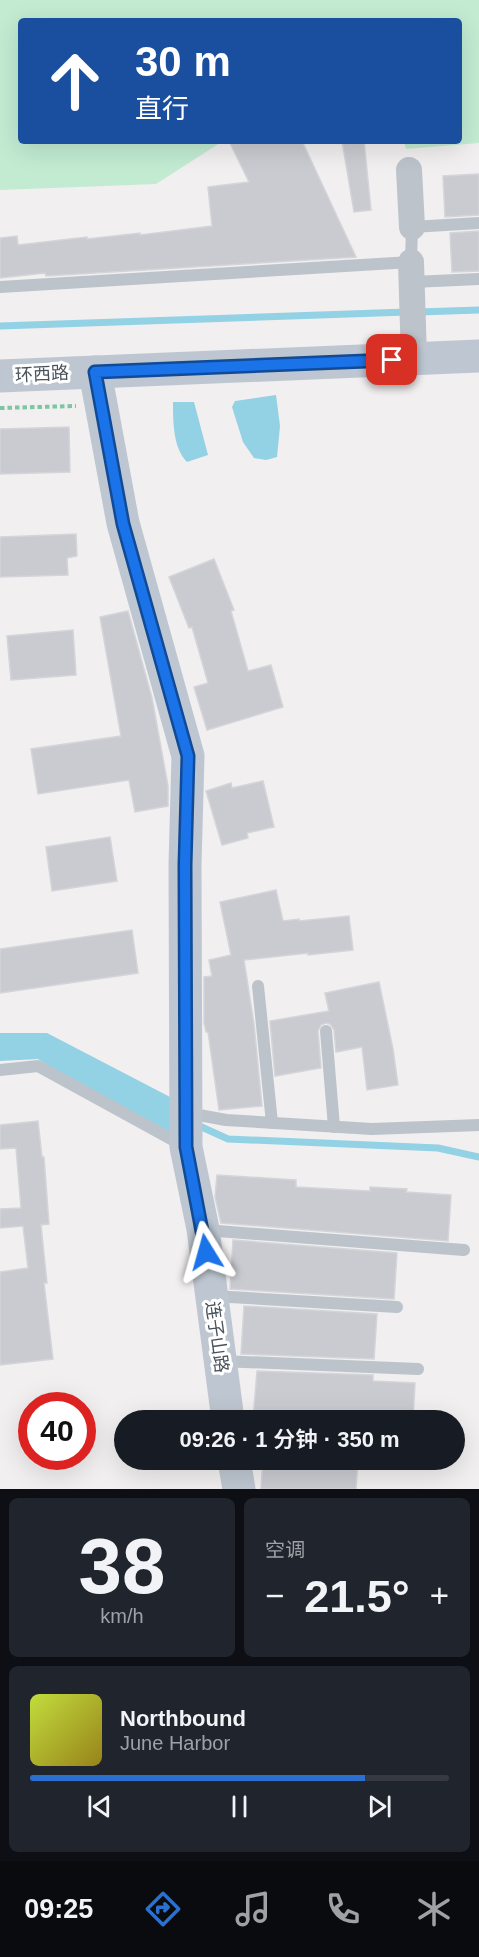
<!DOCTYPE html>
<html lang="zh">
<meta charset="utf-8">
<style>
body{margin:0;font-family:Arial,"Noto Sans SC",sans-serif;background:#20242c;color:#f1f3f6;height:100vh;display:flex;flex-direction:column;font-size:22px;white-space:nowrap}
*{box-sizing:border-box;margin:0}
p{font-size:20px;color:#9ea1a6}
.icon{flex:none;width:33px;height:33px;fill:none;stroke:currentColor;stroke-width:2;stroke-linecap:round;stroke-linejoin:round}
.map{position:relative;height:1489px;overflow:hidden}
.details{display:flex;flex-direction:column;gap:9px;padding:9px;background:#0d0f14;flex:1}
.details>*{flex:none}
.banner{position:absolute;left:18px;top:18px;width:444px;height:126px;border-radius:6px;box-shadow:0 6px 24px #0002;background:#1a4fa0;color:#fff;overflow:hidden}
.speed{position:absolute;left:18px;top:1392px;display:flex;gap:12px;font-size:30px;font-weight:700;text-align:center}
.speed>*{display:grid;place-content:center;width:78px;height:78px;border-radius:50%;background:#171b24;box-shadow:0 6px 24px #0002;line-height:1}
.speed .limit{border:9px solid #d22;background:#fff;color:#111}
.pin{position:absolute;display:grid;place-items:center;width:51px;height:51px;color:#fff;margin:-26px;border-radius:12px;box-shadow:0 3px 9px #0006}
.me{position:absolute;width:66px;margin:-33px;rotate:352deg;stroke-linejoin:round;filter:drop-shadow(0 0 4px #0008)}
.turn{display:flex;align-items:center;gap:21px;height:126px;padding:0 18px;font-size:27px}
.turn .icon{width:78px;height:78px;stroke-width:2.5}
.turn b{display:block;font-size:42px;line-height:51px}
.big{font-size:45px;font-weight:600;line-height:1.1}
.details .widget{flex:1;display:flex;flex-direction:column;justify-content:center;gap:9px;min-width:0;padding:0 21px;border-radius:9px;background:#20242c}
.details .dial{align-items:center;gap:0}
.dial b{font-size:78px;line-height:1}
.song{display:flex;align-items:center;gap:18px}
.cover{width:72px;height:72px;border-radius:9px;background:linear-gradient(135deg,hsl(70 70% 55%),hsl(50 70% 35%))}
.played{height:6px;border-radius:3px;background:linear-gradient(90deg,#2a70d0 80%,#363941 80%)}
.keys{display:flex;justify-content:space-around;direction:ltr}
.heat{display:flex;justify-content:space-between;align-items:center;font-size:33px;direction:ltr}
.details .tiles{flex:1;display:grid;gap:9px;grid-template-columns:1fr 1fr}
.widget:last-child{grid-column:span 2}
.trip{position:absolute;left:114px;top:1410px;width:351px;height:60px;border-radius:30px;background:#171b24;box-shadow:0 6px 24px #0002;font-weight:600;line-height:60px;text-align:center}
.dock{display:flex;height:96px;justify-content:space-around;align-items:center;background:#090b0e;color:#9ea1a6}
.dock .icon{width:42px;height:42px}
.dock .active{color:#2a70d0}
.dock b{font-size:27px;color:#f1f3f6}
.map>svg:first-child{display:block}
.green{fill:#c2ebd2}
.water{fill:#93d1e4}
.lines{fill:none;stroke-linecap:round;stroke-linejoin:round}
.stream{stroke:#93d1e4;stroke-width:7}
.building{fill:#c9cbd1;stroke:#d4d5da;stroke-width:1.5}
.path{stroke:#7dc5a3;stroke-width:4;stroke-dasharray:4.5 3;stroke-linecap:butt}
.lane{stroke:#bcc3ca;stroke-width:12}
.street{stroke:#bcc3ca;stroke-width:26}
.secondary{stroke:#bec7d1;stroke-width:33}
.route-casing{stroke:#114b97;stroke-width:15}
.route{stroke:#1a73e8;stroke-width:10}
.labels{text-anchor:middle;stroke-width:6;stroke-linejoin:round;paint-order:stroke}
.street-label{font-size:18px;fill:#49525b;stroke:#fff}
</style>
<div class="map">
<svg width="479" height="1489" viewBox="0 0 479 1489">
<rect width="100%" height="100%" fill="#f1efef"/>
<path class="green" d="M0,0H479V143L406,149L404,141H459V21H21V141H223L156,184L0,190Z"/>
<g class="water">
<path d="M276,395L280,426L277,457L266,460L254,458L243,442L232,407L235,401Z"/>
<path d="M173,402H194L208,455L187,462C173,448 173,422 173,402Z"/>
<path d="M0,1033H47L172,1098V1142L38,1059L0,1061Z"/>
</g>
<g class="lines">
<g class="stream">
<path d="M419,312L479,310"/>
<path d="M0,326L407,312"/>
<path d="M195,1124L228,1139L438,1148L479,1157"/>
</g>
</g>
<g class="building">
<path d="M229,141H302L356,257L46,276L45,273L0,278V238L17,236L18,245L87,237V239L140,233V235L212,226L208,187L249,182Z"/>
<path d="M342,141H364L371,210L354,212Z"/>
<path d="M479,174V215L445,217L443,176Z"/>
<path d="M479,231V271L452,272L450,233Z"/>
<path d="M69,427L70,472L0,474V429Z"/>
<path d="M76,534L77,556L67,558L68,575L0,577V537Z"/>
<path d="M214,559L234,610L231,611L248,671L271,665L283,707L207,730L194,687L208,683L192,627L189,628L169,577Z"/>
<path d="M128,611L152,698L168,786V806L135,812L129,780L38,794L31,749L121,736L100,617Z"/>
<path d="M73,630L76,675L11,680L7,636Z"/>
<path d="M263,781L274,827L247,833L248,838L222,845L206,791L231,783L232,788Z"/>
<path d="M110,837L117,881L52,891L46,847Z"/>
<path d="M276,890L283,921L299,919V921L349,916L353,950L308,955V953L244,960L254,1024L262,1106L219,1110L208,1032H206L204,1023V977L212,976L209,960L231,955L220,902Z"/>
<path d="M132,930L138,973L0,993V949Z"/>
<path d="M379,982L393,1049L398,1085L367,1090L362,1047L336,1052L334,1030L330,1024L326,1023L321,1025L318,1031L321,1068L275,1076L270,1021L329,1011L325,993Z"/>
<path d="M38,1121L42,1157H44L49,1224L41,1225L47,1283H44L53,1359L0,1365V1272L28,1268L23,1226L0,1228V1209L21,1208L16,1148L0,1149V1125Z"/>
<path d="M217,1175L296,1180V1187L370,1191V1187L407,1189L406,1192L451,1195L448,1241L221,1223L215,1197Z"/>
<path d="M233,1240L397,1253L394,1299L230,1289Z"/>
<path d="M244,1306L377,1314L374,1359L241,1354Z"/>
<path d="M257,1371L373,1375V1381L415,1383L413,1420H253Z"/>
<path d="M263,1460H358L356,1489H261Z"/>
</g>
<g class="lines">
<path class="path" d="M0,408L76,406"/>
<g class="lane">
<path d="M412,282L479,279"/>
<path d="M0,287L411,262L412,227L479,223"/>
<path d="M258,986L272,1123"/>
<path d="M326,1031L334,1127"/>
<path d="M0,1070L38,1066L182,1145"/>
<path d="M188,1113L226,1120L372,1129L479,1125"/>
<path d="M205,1230L464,1250"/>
<path d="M213,1296L397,1307"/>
<path d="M221,1361L418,1369"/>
<path d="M454,1446H455"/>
</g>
<g class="street">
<path d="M409,170L412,227"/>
<path d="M411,262L414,359"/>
</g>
<g class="secondary">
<path d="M95,372L123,523L188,756L185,865L186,1147L203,1229L228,1420"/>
<path d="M0,376L479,356"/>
<path d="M234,1460L239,1489"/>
</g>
</g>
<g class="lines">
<defs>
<path id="route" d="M206,1252L186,1147L185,865L188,756L123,524L95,372L392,360"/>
</defs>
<use href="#route" class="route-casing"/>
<use href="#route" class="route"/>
</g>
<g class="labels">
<g class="street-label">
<text transform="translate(42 374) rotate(-3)" y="6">环西路</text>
<text transform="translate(217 1337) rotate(82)" y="6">连子山路</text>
</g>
</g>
</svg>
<div class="speed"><div class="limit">40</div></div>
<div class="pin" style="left:392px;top:360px;background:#d93025"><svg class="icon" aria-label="arrive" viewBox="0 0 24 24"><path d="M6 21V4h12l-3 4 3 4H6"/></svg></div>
<svg class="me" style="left:206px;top:1252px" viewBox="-20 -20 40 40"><path d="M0-17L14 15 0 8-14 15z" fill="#1a73e8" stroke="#fff" stroke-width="4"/></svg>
<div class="trip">09:26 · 1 分钟 · 350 m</div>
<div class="banner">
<div class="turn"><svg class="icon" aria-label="ahead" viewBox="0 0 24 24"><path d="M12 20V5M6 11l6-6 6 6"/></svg><div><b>30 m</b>直行</div></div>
</div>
</div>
<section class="details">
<div class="tiles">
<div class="widget dial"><b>38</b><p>km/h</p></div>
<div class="widget"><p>空调</p>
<div class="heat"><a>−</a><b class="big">21.5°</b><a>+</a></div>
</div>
<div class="widget">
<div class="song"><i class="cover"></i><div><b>Northbound</b><p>June Harbor</p></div></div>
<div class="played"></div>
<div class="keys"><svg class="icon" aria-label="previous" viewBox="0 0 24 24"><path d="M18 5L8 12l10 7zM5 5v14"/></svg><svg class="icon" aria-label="pause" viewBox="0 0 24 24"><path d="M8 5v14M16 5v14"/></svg><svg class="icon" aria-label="next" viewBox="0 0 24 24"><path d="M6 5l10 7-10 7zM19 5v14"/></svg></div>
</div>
</div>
</section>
<nav class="dock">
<b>09:25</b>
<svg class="icon active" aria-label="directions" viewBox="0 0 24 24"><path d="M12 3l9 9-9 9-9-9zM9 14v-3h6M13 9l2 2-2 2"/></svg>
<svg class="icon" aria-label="music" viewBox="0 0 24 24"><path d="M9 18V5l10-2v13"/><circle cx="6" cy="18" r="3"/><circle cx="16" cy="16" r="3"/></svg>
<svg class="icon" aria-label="phone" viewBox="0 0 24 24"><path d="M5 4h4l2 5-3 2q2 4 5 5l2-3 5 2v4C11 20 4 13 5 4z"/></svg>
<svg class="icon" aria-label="climate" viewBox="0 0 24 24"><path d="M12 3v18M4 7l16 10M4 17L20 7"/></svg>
</nav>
